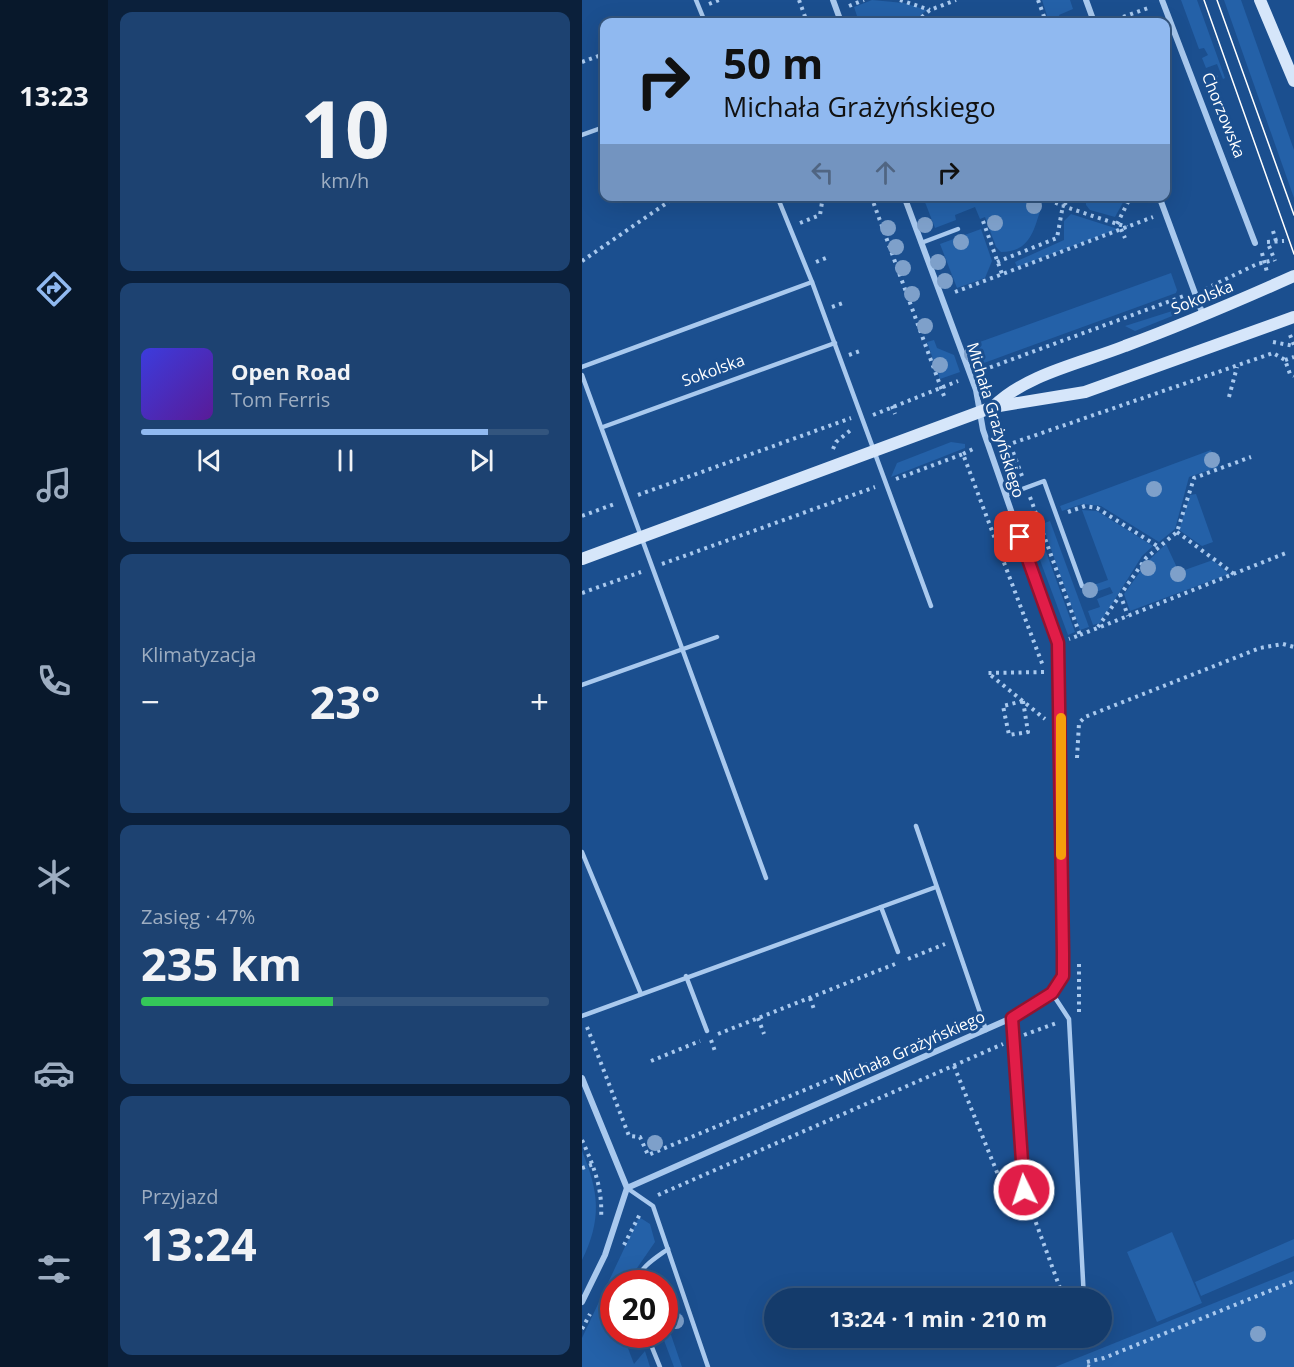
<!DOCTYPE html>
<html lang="pl">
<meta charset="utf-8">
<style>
body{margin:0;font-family:"Open Sans",sans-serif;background:#1d4271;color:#f1f3f6;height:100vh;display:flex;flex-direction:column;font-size:22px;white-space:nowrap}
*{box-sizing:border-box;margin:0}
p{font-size:20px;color:#9dadc1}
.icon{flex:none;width:33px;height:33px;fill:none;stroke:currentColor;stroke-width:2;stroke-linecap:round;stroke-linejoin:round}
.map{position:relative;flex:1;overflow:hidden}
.details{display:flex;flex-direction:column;gap:12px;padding:12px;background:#0b203b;width:474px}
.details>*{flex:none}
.banner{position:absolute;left:18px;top:18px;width:570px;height:183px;border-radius:12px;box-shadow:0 6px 24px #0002,0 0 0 2px #33557e;background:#90b9f0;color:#111;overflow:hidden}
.speed{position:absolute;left:18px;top:1270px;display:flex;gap:12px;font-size:30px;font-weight:700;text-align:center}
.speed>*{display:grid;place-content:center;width:78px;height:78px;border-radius:50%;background:#143b6b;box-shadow:0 6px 24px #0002,0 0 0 2px #33557e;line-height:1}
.speed .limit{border:9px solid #d22;background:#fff;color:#111}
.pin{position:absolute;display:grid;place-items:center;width:51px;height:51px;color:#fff;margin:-26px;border-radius:12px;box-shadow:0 3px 9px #0006}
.me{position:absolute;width:66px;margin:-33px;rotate:356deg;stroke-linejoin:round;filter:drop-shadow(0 0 4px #0008)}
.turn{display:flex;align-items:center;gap:21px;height:126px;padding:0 24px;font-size:27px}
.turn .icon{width:78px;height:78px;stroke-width:2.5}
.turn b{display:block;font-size:42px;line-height:51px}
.lanes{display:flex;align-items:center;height:57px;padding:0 24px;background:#0003;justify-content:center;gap:30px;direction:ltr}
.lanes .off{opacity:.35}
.big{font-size:45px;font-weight:700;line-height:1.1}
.details .widget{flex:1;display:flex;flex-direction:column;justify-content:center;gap:9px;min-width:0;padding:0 21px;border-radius:12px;background:#1d4271}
.details .dial{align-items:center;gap:0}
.dial b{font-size:78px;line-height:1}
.song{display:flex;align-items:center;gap:18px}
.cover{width:72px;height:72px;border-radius:9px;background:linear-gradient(135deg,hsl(240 70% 55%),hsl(270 70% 35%))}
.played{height:6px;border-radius:3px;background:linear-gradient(90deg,#90b9f0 85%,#33557e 85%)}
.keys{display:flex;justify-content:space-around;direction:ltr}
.heat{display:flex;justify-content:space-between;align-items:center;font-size:33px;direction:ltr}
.charge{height:9px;border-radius:4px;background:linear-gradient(90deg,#34c759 47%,#33557e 0)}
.trip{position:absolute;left:182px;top:1288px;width:348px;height:60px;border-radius:30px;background:#143b6b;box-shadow:0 6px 24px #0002,0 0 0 2px #33557e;font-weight:700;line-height:60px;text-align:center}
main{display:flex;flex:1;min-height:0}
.tabs{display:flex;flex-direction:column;width:108px;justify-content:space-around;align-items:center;background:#08182b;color:#9dadc1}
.tabs .icon{width:42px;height:42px}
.tabs .current{color:#90b9f0}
.tabs b{font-size:27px;color:#f1f3f6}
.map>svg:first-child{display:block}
.green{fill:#2461a8}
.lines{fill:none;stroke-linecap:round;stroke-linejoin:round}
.path{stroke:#a9c9ee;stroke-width:4;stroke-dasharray:3 4.5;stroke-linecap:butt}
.lane{stroke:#a9c9ee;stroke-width:4.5}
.street{stroke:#a9c9ee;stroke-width:6}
.secondary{stroke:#d6e6fa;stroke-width:12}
.tram{stroke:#fff;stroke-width:1.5}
.tree{fill:#7ea0ca}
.route-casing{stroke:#92132f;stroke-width:15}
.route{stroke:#e11d48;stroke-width:10}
.slow{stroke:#f59e0b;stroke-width:10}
.labels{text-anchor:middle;stroke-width:6;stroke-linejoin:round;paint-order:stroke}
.street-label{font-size:16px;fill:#fff;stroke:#1b4f8f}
</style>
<main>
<nav class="tabs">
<b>13:23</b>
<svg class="icon current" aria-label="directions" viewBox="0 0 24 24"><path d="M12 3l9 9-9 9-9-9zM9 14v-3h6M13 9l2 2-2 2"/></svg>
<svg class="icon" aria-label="music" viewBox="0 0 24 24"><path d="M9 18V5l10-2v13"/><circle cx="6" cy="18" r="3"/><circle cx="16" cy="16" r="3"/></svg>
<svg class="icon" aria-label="phone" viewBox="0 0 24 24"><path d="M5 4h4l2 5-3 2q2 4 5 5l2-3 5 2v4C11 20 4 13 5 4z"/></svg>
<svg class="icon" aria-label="climate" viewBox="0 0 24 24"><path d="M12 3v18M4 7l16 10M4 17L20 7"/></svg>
<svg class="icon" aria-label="car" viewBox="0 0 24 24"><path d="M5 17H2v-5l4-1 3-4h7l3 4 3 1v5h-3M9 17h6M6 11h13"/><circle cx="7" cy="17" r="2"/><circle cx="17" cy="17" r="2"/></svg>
<svg class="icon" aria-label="filters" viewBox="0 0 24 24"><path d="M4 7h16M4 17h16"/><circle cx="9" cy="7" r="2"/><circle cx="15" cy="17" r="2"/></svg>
</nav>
<section class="details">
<div class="widget dial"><b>10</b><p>km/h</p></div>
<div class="widget">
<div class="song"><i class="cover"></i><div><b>Open Road</b><p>Tom Ferris</p></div></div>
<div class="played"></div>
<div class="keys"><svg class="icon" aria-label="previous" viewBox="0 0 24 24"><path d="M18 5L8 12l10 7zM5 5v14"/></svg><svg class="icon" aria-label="pause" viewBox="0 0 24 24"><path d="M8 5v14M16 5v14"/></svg><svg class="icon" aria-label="next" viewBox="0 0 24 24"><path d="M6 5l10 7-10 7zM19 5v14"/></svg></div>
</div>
<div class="widget"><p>Klimatyzacja</p>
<div class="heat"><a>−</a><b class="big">23°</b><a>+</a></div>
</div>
<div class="widget"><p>Zasięg · 47%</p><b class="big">235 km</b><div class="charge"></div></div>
<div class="widget"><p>Przyjazd</p><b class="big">13:24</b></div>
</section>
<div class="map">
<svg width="712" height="1367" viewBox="0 0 712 1367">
<rect width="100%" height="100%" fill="#1b4f8f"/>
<g class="green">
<path d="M290,0L322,3L345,10L330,22H277L272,7Z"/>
<path d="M460,0H488L491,9L477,15L479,22H467Z"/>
<path d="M599,0H615L643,78L641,79L635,64L624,68L620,58L626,55L622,48L617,49Z"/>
<path d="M642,0H659L712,150V198Z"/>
<path d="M341,197H457L460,205C452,229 449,252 419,252L414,247L403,217L398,219L393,207L373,215L374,220L353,228Z"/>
<path d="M504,197V196L544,197L533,217L508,210L504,205Z"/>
<path d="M489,214L536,229L435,267L433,262L482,240V221Z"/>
<path d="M399,229L410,261L403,278L375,288L358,244Z"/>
<path d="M589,273L595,290L594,293L402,363L395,343Z"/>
<path d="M606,306L605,310L553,331L543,326Z"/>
<path d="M352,340L355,348L372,355L378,372L358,379L345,342Z"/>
<path d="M369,442L383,444V448L309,477L315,463Z"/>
<path d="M629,450L636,467L607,477L593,529L577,542L519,506L500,504L480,511L478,506Z"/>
<path d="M614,494L631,542L620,546L597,530L608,495Z"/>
<path d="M449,510L493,632L486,635L443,520Z"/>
<path d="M500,510L515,511L571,546L560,556L518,623L511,625L506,611L518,607L515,599L531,593L528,587L505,595L503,588L526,580Z"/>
<path d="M468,521L507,627L498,630L460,524Z"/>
<path d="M584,544L597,572L631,560L647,574L548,611L542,594L566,561Z"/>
<path d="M0,1151C17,1192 20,1219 0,1260Z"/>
<path d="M57,1217L68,1224L73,1242L44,1284H32V1335H41L52,1364L63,1351L68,1367H0V1338Z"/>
<path d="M590,1232L620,1303L575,1322L545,1252Z"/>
<path d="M712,1239V1256L619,1296L613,1282Z"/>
<path d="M712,1271V1367H473Z"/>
<path d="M99,1313L102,1323L87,1329L100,1367H92L80,1335H82L83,1316Z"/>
</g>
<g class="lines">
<g class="path">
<path d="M217,0L225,22"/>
<path d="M318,0L348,10"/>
<path d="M456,0L464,22"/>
<path d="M127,4L137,0"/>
<path d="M267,6L282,0"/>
<path d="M334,22L348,10L374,0"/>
<path d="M527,22L569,7"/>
<path d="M0,62L22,54"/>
<path d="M621,78L632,73L635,81"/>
<path d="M289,196L362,396"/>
<path d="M460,196C467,203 530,222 545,227"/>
<path d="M482,204L494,196"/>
<path d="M401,221L420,274"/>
<path d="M218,223L238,215L241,196"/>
<path d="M535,224L549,196"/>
<path d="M539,229L543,238"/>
<path d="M691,231L694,241"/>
<path d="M685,242L702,241"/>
<path d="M687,246L693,261"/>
<path d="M680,253L685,272"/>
<path d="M0,261L95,196"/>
<path d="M234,262L244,258"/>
<path d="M415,262L475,238L481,205"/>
<path d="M623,289L675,264L692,260"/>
<path d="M373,292L571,217"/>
<path d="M250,307L261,303"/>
<path d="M708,335L712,345"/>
<path d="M691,342L712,346"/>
<path d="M267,355L278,351"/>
<path d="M703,360L712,357"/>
<path d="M401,370L602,296"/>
<path d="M647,397L655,367"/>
<path d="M310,406L313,414"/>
<path d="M291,415L376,381"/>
<path d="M251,449L254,442L270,429"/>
<path d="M381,454L393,448"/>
<path d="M440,476L428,444L691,353L703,360L708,374L712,376"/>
<path d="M314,479L381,454L461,666"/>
<path d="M56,495L269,418"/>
<path d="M448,497L498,635L487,639"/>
<path d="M486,512L503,506L515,508L577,547"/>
<path d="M0,516L35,503"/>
<path d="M595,532L652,574"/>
<path d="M80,564L293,487"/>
<path d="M0,593L59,572"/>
<path d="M538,594L546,616"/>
<path d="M516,627L564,558L595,532L612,478L669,457"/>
<path d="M498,635L704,553"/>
<path d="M462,672L406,673L463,719"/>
<path d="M441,701L446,732L427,735L421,706Z"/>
<path d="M495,758L497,723L503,717L678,648L701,644L712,647"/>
<path d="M326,959L363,944"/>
<path d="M497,964V1012"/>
<path d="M228,998L233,1012"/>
<path d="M176,1018L182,1034"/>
<path d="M5,1027L47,1136L58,1137L66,1155L302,1057"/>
<path d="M136,1034L313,964"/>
<path d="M442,1035L477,1022"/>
<path d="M129,1040L134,1054"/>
<path d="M69,1061L118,1041"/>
<path d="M372,1066L425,1197L432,1194"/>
<path d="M0,1140C12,1167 21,1189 19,1219"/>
<path d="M0,1168L12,1164"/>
<path d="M76,1195L421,1044"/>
<path d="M446,1201L482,1299"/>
<path d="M42,1245L59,1212"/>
<path d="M0,1329L8,1314"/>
<path d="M505,1362L522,1358L712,1281"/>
<path d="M505,1366L508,1367"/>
</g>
<g class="lane">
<path d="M114,0L123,22"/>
<path d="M0,135L22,127"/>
<path d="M195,196L230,282L349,606"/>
<path d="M339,243L376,229"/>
<path d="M0,367L230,282"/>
<path d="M0,375L184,878"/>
<path d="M21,427L253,343"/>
<path d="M424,495L462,481L500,586"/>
<path d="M0,685L135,637"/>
<path d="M334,826L404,1030"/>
<path d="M0,852L59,994"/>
<path d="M299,907L316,952"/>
<path d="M104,976L125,1031"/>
<path d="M470,993L487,1019L502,1299"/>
<path d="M0,1016L354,887"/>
<path d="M430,1018L442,1190"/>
<path d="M45,1188L71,1206L126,1367"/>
<path d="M53,1284C58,1267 72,1259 86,1249"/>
<path d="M65,1335L78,1367"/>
<path d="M504,1338V1346"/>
</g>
<g class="street">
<path d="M251,0L259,22"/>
<path d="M504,0L512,22"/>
<path d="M580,0L673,243"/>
<path d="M577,196L621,315"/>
<path d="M0,1078L45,1188"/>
<path d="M0,1302L23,1255L45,1188L443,1012L470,993L481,976L479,709L475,643L401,430L394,390L322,196"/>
</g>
<g class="secondary">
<path d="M678,0L712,81"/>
<path d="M411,407C444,374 500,363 543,346C600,325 656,301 712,276"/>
<path d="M0,559L411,407L503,392L712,317"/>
</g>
<g class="tram">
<path d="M622,0L712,254"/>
<path d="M635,0L712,215"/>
</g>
</g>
<g class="tree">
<circle cx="452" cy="206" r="8"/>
<circle cx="413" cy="223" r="8"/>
<circle cx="343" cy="225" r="8"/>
<circle cx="306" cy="228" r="8"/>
<circle cx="379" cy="242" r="8"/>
<circle cx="314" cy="247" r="8"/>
<circle cx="356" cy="262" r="8"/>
<circle cx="321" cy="268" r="8"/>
<circle cx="363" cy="281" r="8"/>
<circle cx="330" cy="294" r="8"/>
<circle cx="343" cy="326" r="8"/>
<circle cx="390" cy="354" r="8"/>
<circle cx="358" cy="365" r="8"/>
<circle cx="630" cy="460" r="8"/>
<circle cx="572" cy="489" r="8"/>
<circle cx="566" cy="568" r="8"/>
<circle cx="596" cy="574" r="8"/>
<circle cx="508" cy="590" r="8"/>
<circle cx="73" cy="1143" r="8"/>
<circle cx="94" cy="1321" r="8"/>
<circle cx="676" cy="1334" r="8"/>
</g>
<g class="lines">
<defs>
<path id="route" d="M438,537L476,643L481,953V976L470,993L430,1018L442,1190"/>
</defs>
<use href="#route" class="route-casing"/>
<use href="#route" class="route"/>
<path class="slow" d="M479,718V855"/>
</g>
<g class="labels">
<g class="street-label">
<text transform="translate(642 115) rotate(68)" y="6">Chorzowska</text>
<text transform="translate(620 297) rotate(-22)" y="6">Sokolska</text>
<text transform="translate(131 370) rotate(-20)" y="6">Sokolska</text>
<text transform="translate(414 420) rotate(73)" y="6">Michała Grażyńskiego</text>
<text transform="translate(328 1048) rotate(-24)" y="6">Michała Grażyńskiego</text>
</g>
</g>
</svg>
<div class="speed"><div class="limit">20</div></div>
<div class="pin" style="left:438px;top:537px;background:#d93025"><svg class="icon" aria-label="arrive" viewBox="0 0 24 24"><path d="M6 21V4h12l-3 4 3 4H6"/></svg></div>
<svg class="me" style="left:442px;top:1190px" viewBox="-20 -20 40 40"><circle r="17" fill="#e11d48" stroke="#fff" stroke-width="3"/><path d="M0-11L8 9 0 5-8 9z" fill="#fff"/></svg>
<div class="trip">13:24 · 1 min · 210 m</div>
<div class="banner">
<div class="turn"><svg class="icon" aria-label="right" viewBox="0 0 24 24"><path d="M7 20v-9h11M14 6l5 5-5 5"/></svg><div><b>50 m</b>Michała Grażyńskiego</div></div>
<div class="lanes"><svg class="icon off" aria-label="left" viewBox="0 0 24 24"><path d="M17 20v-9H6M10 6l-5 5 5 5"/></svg><svg class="icon off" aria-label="ahead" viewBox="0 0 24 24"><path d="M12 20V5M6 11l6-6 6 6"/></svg><svg class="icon" aria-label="right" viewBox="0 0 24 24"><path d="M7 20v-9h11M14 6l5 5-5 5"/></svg></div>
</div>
</div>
</main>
